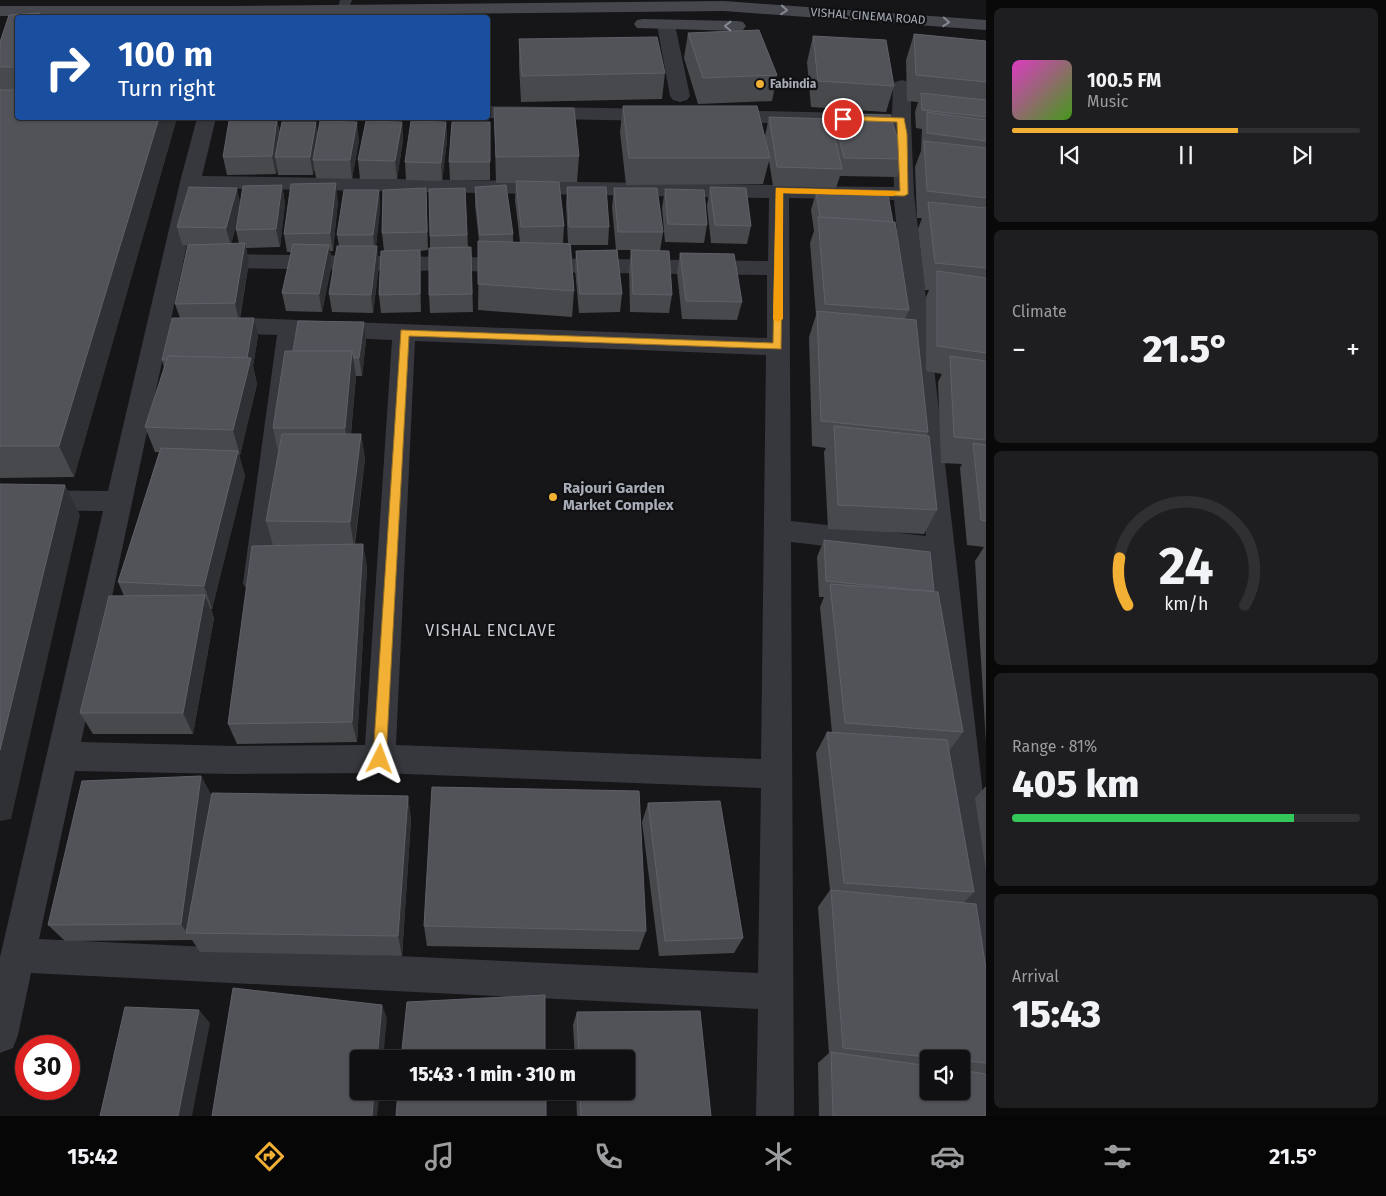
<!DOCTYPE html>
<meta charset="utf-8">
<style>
body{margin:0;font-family:"Fira Sans",sans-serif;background:#1e1e20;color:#f1f3f6;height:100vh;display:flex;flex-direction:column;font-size:19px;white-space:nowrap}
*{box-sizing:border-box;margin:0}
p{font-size:16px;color:#9c9d9f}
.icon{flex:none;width:28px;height:28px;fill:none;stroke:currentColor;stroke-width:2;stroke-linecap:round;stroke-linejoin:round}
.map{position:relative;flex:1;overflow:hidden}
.panel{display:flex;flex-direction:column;gap:8px;padding:8px;background:#09090a;width:400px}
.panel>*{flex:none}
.top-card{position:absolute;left:15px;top:15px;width:475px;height:105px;border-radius:5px;box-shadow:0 1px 4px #0004,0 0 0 1px #303032;background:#1a4fa0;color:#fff;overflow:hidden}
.fabs{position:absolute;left:920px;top:1050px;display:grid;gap:10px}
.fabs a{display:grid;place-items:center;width:50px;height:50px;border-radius:5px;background:#101012;box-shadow:0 1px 4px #0004,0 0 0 1px #303032;font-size:25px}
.speed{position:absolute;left:15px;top:1035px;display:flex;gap:10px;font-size:25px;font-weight:700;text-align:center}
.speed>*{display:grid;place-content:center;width:65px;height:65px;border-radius:50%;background:#101012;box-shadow:0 1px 4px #0004,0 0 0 1px #303032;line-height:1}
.speed .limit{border:8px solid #d22;background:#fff;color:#111}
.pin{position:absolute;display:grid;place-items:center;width:42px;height:42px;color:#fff;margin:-21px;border:2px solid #fff;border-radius:50%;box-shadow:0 1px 5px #0007}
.me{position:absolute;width:55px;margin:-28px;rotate:3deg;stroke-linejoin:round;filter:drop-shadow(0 0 4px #0008)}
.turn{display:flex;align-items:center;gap:18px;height:105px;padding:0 20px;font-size:22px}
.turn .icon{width:65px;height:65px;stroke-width:2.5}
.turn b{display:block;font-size:35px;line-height:42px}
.big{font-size:38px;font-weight:800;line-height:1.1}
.panel .tile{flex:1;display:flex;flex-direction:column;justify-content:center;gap:8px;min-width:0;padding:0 18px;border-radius:8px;background:#1e1e20}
.panel .dial{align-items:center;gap:0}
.dial svg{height:130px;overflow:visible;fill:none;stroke:#303032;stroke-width:7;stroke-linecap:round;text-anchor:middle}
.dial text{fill:#f1f3f6;stroke:none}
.song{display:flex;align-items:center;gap:15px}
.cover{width:60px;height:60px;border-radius:8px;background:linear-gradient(135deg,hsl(310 70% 55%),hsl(100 70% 35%))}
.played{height:5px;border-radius:2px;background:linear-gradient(90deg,#f2b134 65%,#303032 65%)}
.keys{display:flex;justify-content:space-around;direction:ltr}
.heat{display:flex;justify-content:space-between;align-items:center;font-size:28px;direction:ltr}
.charge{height:8px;border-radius:4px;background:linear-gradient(90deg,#34c759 81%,#303032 0)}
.trip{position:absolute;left:350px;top:1050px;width:285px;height:50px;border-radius:5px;background:#101012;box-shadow:0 1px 4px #0004,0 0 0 1px #303032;font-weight:800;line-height:50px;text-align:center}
.tabs{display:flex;height:80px;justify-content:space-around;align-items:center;background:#060607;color:#9c9d9f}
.tabs .icon{width:35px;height:35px}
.tabs .on{color:#f2b134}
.tabs b{font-size:22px;color:#f1f3f6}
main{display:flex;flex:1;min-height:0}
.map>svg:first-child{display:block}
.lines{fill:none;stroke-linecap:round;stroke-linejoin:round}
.lane{fill:#37383d;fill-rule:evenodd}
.street{fill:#37383d;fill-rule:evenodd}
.secondary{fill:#45474d;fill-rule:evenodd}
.wall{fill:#47494d;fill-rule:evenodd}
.shaded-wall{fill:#2f3033}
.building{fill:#525359;stroke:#5f6168}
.oneway{stroke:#858993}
.route{fill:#f2b134;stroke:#9d7322}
.slow{fill:#f59e0b}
.poi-dot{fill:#f2b134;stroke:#111113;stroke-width:2}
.labels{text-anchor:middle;stroke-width:4.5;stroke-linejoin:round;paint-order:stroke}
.far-street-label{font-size:12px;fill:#a8adb8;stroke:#111113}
.far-poi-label{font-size:12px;font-weight:bold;fill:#a8adb8;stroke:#111113;text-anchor:start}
.poi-label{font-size:15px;font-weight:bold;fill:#a8adb8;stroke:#111113;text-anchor:start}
.neighbourhood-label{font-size:16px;letter-spacing:1px;fill:#c9ccd4;stroke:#111113}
</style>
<main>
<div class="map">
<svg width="986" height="1116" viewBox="0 0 986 1116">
<rect width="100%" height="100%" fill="#161618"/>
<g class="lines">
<path class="lane" d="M340,0H352L347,13L343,14L337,10Z"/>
<g class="street">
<path d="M666,20L672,21L675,25L690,96L687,100L680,102L673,100L670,96L657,25L660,21Z"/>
<path d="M902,80L909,82L911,86V120L914,194L986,820V991L974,985L968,973L929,558L791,542L794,1116H756L758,1009L31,973L18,1035L13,1048L0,1053V957L103,511L0,510V490L108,491L180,182L197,118H216L202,176L772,185L779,184L786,186L894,187L892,126L721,122L714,120L711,116L714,112L721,110L892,114L893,86L895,82ZM199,188L769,198L768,261L211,254L203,256L200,261L203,266L211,268L767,275V338L220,317L212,319L208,325L212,331L220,333L277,335L243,583L247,591L257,594L267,591L271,583L301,336L392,340L365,745L233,746L81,742ZM789,198L894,200L926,536L791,521ZM415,341L766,355L761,759L396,745ZM75,771L233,774L380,773L761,788L758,973L39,939Z"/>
<path d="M488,106L658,109L665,111L668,115L665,119L658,121L488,118Z"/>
</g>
<g class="secondary">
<path d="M724,1L986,20V30L724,11L233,16H0V6H233Z"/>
<path d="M643,19L737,21L743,22L746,26L743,30L737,31L637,28L634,24L637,20Z"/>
</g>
</g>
<g class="wall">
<path d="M18,18V118H175L176,121L74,477L0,478V42Z"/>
<path d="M688,33L777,75L772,101L698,104L684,58Z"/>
<path d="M914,34L986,41V743L975,561L984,547L967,545L960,468L962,464L941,463L938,382L942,374L926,371V297L929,290H925L918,229L922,218H917L915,167L921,151L922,129L916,128L915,112L918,102L907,101L906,60Z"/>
<path d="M813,36L894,86L886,112L811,107L807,62Z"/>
<path d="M519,39L665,73L662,99L521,102L519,65Z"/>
<path d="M623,106L767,146L765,136L769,117L831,121L833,114L904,159L897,177L840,176L836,188L773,186L769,161L763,184L626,185L620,132Z"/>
<path d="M494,108L579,156L577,182H559L564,226L563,243H568L566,205L567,187L609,227L608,245H571L574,291L572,317L478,310L479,241L475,205V187L513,234V242H520L515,200L516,183H496Z"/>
<path d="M277,119L280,133L318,134L359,140L352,179L316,178L314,168L313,175H278L277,167L276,174L227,175L223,157Z"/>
<path d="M402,122L403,140L397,179H360L358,160Z"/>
<path d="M446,122L447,140L442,181L406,180L405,162Z"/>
<path d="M490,122V180H450L449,162Z"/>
<path d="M282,185L285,204L280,247L246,248L249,262L240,318L258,336L253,366L257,384L240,455H239L245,476L212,609H211L214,618L193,734H93L80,713L124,596L118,582L159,452H155L145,427L164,368L162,360L180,318L175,304L188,245H182L177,227L240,204ZM239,214L236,230L239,244H231Z"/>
<path d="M710,187L751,226L747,244L711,243L707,206Z"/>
<path d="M426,188L428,250L420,251L421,268V312L381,313L379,295L384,251L382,233Z"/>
<path d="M465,188L468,247H471L473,312L430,313L429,295L430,248V236Z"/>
<path d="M614,188L663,232L660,251L672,295L669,313L630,312L629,268L631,250H617L622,294L620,312L579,313L575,269L576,251L616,250L612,207Z"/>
<path d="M665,189L707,225L704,243L665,242L662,208Z"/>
<path d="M379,190L380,209L376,246L379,265L373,313L332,312L329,294L339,246L337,235Z"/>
<path d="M816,192L909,310L905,319L928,432L927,435L937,510L924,534L828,529L824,452L826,448L812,446L809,337L816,315L810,243L814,231L811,210Z"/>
<path d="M338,201L333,251H330L332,263L322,312L286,311L282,293L291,252H287L284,234Z"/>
<path d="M680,253L742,302L737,320L682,319L677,272Z"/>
<path d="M366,340L362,376H356L351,434H361L365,459L355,544H363L367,568L357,742L237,744L228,724L294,545H273L266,521L278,452L273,428L293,351Z"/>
<path d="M824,540L934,591L963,732L949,751L974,892L963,903L986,1063V1073L984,1074L986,1116H819L818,1063L829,1053L818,907L830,890L816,753L827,732L832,733L820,607L824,597H819L817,557ZM929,1059H961V1091H929Z"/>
<path d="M201,776L211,795L209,805L408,796L411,820L402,956L200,952L192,940L65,941L48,925Z"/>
<path d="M986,786V871L975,798Z"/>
<path d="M648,803L743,938L734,953L659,956L642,822Z"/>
<path d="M424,926L646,931L639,950L427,946Z"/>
<path d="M577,1012L711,1116H577L576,1091H626V1059H575L573,1025Z"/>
</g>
<g class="shaded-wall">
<path d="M159,118H175L176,121L74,477L59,446Z"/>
<path d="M277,119L280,137L275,157L277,167L276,174L272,156Z"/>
<path d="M316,122L319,140L313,160L314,168L313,175L310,157Z"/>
<path d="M357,122L359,140L352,179L350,160Z"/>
<path d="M402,122L403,140L397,179L395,161Z"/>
<path d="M446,122L447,140L442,181L441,163Z"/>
<path d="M336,183L338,201L333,251L330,233Z"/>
<path d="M282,185L285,204L280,247L276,229Z"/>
<path d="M237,188L241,206L231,246L226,228Z"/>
<path d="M426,188L427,206L428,250L427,232Z"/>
<path d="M379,190L380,209L375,254L373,235Z"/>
<path d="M245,243L249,262L239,321L235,303Z"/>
<path d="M329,245L332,263L322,312L319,294Z"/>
<path d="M377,246L379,265L373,313L371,295Z"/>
<path d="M420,250L421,268V312L420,294Z"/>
<path d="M254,318L258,336L253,366L257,384L240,455L233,430L247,359Z"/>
<path d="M364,322L366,340L362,376L359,358Z"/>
<path d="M352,351L356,376L349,453L345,428Z"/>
<path d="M361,434L365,459L354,546L350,522Z"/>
<path d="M238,451L245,476L212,609L204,586Z"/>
<path d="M65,485L80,515L11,819L0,821V750Z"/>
<path d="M363,544L367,568L357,742L352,722Z"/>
<path d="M205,595L214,618L193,734L183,713Z"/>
<path d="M201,776L211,795L194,933H187L181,924Z"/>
<path d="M408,796L411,820L402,956L398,936Z"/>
<path d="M382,1005L387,1018L383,1059H377Z"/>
<path d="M199,1010L210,1023L192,1116H178Z"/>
<path d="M374,1091H380L377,1116H372Z"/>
</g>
<g class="building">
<path d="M40,13L39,18H18V67H0V42L9,15Z"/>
<path d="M759,30L777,75L703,78L688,33Z"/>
<path d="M914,34L986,41V82L916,75Z"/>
<path d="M813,36L886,40L894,86L818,81Z"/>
<path d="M657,37L665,73L522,76L519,39Z"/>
<path d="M0,90H18V118H159L59,446H0Z"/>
<path d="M921,93L986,100V117L922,110Z"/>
<path d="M623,106H757L770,158H629Z"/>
<path d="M494,108H574L579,156L496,157Z"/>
<path d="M927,112L986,120V141L927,133Z"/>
<path d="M833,114L890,115L904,159L844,158Z"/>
<path d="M769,117L831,119L842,169L777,167Z"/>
<path d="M277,119L272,156L223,157L229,121Z"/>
<path d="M320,121L357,122L350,160H313Z"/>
<path d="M366,121L402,122L395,161L358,160Z"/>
<path d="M411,121L446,122L441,163L405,162Z"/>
<path d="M282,122H316L310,157H275Z"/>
<path d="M452,122H490V162H449Z"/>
<path d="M924,141L986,148V198L927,191Z"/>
<path d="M516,181L559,182L564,226L521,227Z"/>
<path d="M336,183L330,233L284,234L291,184Z"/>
<path d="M282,185L276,229L236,230L243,186Z"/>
<path d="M506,185L513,234L480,235L475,187Z"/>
<path d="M189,187L237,188L226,228L177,227Z"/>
<path d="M567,187H606L609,227H569Z"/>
<path d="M710,187L746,188L751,226L715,225Z"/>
<path d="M426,188L427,232L382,233L383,190Z"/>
<path d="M465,188L467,235L430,236L429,189Z"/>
<path d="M614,188H657L663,232H618Z"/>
<path d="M665,189L704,190L707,225L668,224Z"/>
<path d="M344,190H379L373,235H337Z"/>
<path d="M816,192L888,195L893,222L820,217Z"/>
<path d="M928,202L986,208V268L935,263Z"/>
<path d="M818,217L895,222L909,310L825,304Z"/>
<path d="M478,241L570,244L574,291L478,284Z"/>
<path d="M245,243L235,303L175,304L188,245Z"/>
<path d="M293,244L329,245L319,294L282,293Z"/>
<path d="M337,246H377L371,295L329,294Z"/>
<path d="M471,247L472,294L429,295V248Z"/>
<path d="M420,250V294L379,295L381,251Z"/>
<path d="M617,250L622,294H580L576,251Z"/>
<path d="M631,250L669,251L672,295L633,294Z"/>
<path d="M680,253L734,254L742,302L686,301Z"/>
<path d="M937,271L986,278V353L937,346Z"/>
<path d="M817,311L916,320L928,432L821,421Z"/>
<path d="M172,318H254L247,358L168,356L167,360H162Z"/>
<path d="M298,321L364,322L359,358H354L352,351H293Z"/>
<path d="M285,351H352L345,428H273Z"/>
<path d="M168,356L251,358L233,430L145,427Z"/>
<path d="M950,356L986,361V440L954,437Z"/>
<path d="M834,426L929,436L937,510L838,505Z"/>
<path d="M282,434H361L350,522L266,521Z"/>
<path d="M973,443L986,445V521L981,520Z"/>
<path d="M161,448L238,451L204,586L118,582Z"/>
<path d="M0,484L65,485L0,750Z"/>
<path d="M824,540L930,552L934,591L907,589L826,581Z"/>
<path d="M363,544L352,722L228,724L252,546Z"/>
<path d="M830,584L938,592L963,732L845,723Z"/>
<path d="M205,595L183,713H80L109,596Z"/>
<path d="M827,732L947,740L974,892L844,883Z"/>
<path d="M201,776L181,924L48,925L82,781Z"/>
<path d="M432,787L639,791L646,931L424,926Z"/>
<path d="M212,793L408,796L398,936L186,933Z"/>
<path d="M720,801L743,938L665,941L648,803Z"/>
<path d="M831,890L976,904L986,969V1063L961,1060V1059H945L843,1048Z"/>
<path d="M233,988L382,1005L377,1059H359V1091H374L372,1116H212Z"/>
<path d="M545,995V1059H401L407,1002Z"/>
<path d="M125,1007L199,1010L178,1116H100Z"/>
<path d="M700,1011L711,1116H581L580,1091H626V1059H579L577,1012Z"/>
<path d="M831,1052L929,1066V1091H961V1070L986,1074V1116H833Z"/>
<path d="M398,1091H546V1116H396Z"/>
</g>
<defs><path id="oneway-chevron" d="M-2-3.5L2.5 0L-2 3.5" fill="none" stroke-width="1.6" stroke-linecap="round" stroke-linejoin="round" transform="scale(1.25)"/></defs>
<g class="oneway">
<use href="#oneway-chevron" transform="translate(784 10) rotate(4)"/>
<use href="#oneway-chevron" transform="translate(946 22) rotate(4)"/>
<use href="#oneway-chevron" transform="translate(728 26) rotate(-179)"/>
</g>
<path class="route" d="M843,116L904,118L907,134L908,194L904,196L783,193L781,349L409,336L386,759L384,763L380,765L375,763L373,759L401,330L773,343L776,188L900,191L897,122L841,120L839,119Z"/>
<path class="slow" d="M776,188L893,191L898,193L893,196L783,193V319L778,322L773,319Z"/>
<g class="poi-dot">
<circle cx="760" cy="84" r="5"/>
<circle cx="553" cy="497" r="5"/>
</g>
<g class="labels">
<g class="far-street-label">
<text transform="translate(868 16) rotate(4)" y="4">VISHAL CINEMA ROAD</text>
</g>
<g class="far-poi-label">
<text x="770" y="88">Fabindia</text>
</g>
<g class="poi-label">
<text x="563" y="493">Rajouri Garden<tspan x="563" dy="17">Market Complex</tspan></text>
</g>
<g class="neighbourhood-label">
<text x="491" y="636">VISHAL ENCLAVE</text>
</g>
</g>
</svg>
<div class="fabs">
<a><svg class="icon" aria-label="sound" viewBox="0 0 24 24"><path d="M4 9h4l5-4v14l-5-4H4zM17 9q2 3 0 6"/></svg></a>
</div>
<div class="speed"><div class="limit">30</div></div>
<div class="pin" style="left:843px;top:119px;background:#d93025"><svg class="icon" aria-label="arrive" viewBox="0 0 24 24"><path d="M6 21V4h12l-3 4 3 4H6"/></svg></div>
<svg class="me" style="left:380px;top:759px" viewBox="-20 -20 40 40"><path d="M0-17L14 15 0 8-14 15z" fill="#f2b134" stroke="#fff" stroke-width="4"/></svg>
<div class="trip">15:43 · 1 min · 310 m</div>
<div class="top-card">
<div class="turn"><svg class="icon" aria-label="right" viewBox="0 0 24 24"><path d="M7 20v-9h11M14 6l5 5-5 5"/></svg><div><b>100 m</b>Turn right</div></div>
</div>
</div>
<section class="panel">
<div class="tile">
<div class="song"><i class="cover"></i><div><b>100.5 FM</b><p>Music</p></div></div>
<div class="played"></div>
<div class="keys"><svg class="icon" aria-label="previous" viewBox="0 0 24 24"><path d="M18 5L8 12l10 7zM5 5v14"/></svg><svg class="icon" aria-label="pause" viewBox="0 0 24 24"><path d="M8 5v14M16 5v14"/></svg><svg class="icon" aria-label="next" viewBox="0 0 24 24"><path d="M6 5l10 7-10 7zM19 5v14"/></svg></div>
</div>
<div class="tile"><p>Climate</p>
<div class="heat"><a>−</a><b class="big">21.5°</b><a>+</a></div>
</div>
<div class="tile dial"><svg viewBox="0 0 100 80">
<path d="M14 69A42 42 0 1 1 86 69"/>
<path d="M14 69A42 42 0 0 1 9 40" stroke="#f2b134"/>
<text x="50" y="56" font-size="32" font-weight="700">24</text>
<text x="50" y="72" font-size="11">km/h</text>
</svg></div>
<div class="tile"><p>Range · 81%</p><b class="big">405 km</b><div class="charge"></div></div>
<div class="tile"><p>Arrival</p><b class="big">15:43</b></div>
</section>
</main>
<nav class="tabs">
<b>15:42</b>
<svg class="icon on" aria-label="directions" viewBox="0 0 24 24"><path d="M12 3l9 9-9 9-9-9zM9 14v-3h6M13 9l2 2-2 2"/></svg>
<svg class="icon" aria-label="music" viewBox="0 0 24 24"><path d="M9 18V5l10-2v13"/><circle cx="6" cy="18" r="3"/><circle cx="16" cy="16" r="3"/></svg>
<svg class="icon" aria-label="phone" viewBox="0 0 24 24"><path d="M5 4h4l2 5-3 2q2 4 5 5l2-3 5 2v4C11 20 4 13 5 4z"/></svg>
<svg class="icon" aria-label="climate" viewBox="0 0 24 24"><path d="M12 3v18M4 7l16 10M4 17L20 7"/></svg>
<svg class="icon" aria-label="car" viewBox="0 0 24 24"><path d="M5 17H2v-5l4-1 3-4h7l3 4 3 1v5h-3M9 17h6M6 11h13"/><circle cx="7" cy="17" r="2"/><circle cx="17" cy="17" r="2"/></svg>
<svg class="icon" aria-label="filters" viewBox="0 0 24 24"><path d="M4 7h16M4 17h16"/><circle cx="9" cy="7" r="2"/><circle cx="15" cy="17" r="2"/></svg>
<b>21.5°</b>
</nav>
